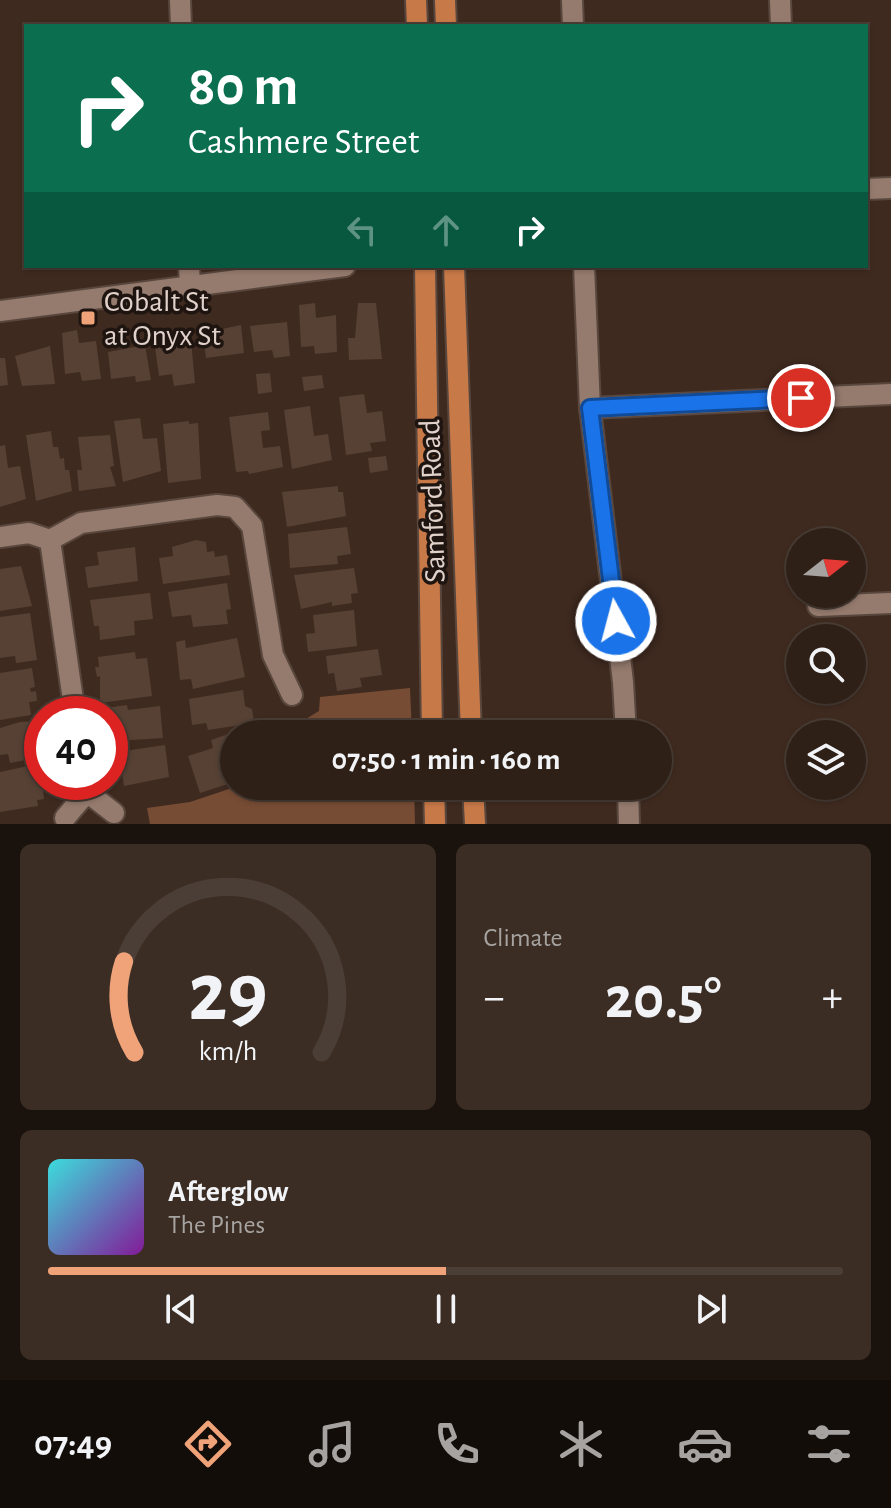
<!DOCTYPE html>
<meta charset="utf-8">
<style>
body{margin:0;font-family:"Alegreya Sans",sans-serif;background:#3b2d24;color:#f1f3f6;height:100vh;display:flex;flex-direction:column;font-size:30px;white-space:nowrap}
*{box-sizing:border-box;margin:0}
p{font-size:26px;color:#a7a3a1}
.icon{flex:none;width:44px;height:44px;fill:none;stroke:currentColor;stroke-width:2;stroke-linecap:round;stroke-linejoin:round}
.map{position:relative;height:824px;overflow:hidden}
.sheet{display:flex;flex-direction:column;gap:20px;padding:20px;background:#1a120d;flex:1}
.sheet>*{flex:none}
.guide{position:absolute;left:24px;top:24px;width:844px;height:244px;border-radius:0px;box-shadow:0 2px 6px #0004,0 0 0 2px #4a3e36;background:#0b6e4f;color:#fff;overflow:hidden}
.needle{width:52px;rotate:73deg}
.fabs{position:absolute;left:786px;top:528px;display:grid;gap:16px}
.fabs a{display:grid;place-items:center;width:80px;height:80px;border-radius:50%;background:#2f2017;box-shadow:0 2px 6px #0004,0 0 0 2px #4a3e36;font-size:40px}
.speed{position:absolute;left:24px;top:696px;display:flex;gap:16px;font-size:40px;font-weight:700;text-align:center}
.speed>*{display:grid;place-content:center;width:104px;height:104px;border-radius:50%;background:#2f2017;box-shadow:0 2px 6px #0004,0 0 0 2px #4a3e36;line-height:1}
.speed .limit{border:12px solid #d22;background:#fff;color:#111}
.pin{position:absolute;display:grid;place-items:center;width:68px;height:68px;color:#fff;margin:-34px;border:4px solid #fff;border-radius:50%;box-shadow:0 2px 8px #0007}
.me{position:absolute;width:88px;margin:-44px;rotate:353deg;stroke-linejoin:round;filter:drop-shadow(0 0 6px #0008)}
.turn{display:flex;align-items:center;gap:28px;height:168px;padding:0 32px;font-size:36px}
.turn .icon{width:104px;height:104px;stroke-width:2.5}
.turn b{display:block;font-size:56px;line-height:68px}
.lanes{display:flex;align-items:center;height:76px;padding:0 32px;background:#0003;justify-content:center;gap:40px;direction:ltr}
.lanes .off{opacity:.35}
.big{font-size:60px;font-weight:700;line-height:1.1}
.sheet .widget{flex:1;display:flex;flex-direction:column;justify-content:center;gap:12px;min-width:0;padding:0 28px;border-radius:12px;background:#3b2d24}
.sheet .dial{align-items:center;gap:0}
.dial svg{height:208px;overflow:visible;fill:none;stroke:#4a3e36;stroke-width:7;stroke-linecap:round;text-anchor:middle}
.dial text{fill:#f1f3f6;stroke:none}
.song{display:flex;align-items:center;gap:24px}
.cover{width:96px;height:96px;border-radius:12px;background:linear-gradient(135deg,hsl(180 70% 55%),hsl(290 70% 35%))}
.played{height:8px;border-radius:4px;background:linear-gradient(90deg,#f0a279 50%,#4a3e36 50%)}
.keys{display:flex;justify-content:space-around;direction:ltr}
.heat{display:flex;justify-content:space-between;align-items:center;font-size:44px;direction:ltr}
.sheet .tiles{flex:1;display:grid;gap:20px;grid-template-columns:1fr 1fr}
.widget:last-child{grid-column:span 2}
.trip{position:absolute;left:220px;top:720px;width:452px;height:80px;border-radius:40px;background:#2f2017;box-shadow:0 2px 6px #0004,0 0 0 2px #4a3e36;font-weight:700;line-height:80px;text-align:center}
.menu{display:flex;height:128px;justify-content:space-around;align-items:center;background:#130d09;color:#a7a3a1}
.menu .icon{width:56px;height:56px}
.menu .on{color:#f0a279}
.menu b{font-size:36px;color:#f1f3f6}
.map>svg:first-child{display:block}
.green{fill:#774c35}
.building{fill:#574135}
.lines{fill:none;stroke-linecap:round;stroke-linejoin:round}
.minor-casing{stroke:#59473e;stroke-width:24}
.tertiary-casing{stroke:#59473e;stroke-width:24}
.primary-casing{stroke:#59473e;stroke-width:24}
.minor{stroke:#957b6e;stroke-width:20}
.tertiary{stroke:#957b6e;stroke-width:20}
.primary{stroke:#c87948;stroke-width:20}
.route-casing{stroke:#114b97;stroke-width:20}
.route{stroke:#1a73e8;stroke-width:14}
.poi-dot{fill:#f0a279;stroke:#1f1510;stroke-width:3}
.labels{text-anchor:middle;stroke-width:7;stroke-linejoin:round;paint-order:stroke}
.poi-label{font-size:30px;fill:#e0d1ca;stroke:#1f1510;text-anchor:start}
.street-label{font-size:30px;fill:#e0d1ca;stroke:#1f1510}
</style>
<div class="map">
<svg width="891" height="824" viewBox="0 0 891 824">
<rect width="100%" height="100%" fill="#3f2a1f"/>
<g class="green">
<path d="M410,688L412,734H281L319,711L320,697Z"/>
<path d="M238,786H414L415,824H150L147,808L190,802Z"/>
</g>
<g class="building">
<path d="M315,303L316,318L336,315L337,352L315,354L314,346L301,347L299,305Z"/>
<path d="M358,303H376L382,359L349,360L348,338H355Z"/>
<path d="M287,322L290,356L274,358L272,350L254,352L250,326Z"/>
<path d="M241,325L244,353L206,358L203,333Z"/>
<path d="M77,330L79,343L96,341L101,379L82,381L80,372L65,374L62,333Z"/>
<path d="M191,340L195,383L174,386L172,374L159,376L155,347Z"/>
<path d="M145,345L151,380L136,382L135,376L111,379L108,352Z"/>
<path d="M50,346L55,384L22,386L15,356Z"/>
<path d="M0,358H5L8,385L0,386Z"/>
<path d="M270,373L272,392L258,394L256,374Z"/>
<path d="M322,375L324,388L304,391L302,377Z"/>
<path d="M364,394L367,413L382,411L386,441L370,443L372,451L346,455L339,397Z"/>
<path d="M310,406L314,436L328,434L332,460L292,469L284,410Z"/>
<path d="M268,412L270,430L261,431L263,448L280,446L283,467L249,474L248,471L236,472L229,417Z"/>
<path d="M140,418L143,439L157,438L161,471L123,482L114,421Z"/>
<path d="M189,421V424L198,423L201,479L168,483L163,424Z"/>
<path d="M51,431L53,447H58L60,459L64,458L65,470H69L72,491L36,501L26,435Z"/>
<path d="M110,435L114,466L110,467L116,486L79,491L77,470H82L78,437Z"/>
<path d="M5,445L8,468L20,466L26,499L0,507V446Z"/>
<path d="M386,456L388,470L370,473L368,458Z"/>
<path d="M338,486V492H343L346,516L287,527L282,492Z"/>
<path d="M347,527L351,554L337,556L338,564L290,568L288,534Z"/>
<path d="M196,540L206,542L207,552L214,551L215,557L227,555L230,575L163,584L159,558L173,556L172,547Z"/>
<path d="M135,547L138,581L88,588L85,567L99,565L97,552Z"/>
<path d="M21,566L32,606L0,611V569Z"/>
<path d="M354,568L358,593L351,594L352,603L332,606V602L301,609L294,575Z"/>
<path d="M227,583L231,609L226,610L228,624L193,627L191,615L172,617L168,592Z"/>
<path d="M150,593L153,619L134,621L135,635L100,640L99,626H94L90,600Z"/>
<path d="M354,610L357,646L308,652L306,634L315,633L313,615Z"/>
<path d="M30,613L37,660L16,663L15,656L0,658V617Z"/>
<path d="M237,638L245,677L193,689L191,679L180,680L176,642L185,640L186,648Z"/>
<path d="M378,649L382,675L360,678L362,687L337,691L334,673L328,674L326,656Z"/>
<path d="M135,652L136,659L147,658L152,696L100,703V676L97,677L95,667H99L98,657Z"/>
<path d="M32,668L35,687L30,688L31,692L36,691L37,701L29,702L31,715L0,720V673Z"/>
<path d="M243,690L245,706L252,709L254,723L208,730L206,723L192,725L189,699Z"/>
<path d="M127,705L128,710L160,706L163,738L115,741L106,708Z"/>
<path d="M42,721V757L10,763L8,754L0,755V728L20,722Z"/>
<path d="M234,732V782L200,793L188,756L213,748L211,740Z"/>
<path d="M165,745L169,777L124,786L122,772L113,771L111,753Z"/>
<path d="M42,763V782H48L49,789L43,790L44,799L37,800L38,806L0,812V772Z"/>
</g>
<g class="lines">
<defs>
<g id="minor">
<path d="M180,0L181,26"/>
<path d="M780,0L781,26"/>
<path d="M866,189L891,188"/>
<path d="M189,266L190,285"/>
<path d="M590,408L891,394"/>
<path d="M0,537L29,533L50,540L81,523L217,505L235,507L252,526L273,655L292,695"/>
<path d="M50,540L75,714"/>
<path d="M818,606L891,603"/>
<path d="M65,818L87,792L114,813"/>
</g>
<g id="tertiary">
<path d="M572,0L573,26"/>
<path d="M584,266L590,408L623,682L626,734"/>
<path d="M0,311L345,266"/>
<path d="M628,786L629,824"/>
</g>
<g id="primary">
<path d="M416,0L417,26"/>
<path d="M445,0L446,26"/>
<path d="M425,266L432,734"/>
<path d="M454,266L471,734"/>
<path d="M434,786L435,824"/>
<path d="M473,786L475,824"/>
</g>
</defs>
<use href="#minor" class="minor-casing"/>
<use href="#tertiary" class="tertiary-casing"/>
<use href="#primary" class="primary-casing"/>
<use href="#minor" class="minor"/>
<use href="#tertiary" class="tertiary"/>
<use href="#primary" class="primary"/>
</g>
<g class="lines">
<defs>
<path id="route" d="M616,621L590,408L801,398"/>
</defs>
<use href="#route" class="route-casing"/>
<use href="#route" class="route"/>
</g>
<rect class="poi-dot" x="80" y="310" width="16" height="16" rx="4"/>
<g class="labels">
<g class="poi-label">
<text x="104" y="311">Cobalt St<tspan x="104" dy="34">at Onyx St</tspan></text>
</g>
<g class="street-label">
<text transform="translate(432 501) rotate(-92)" y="10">Samford Road</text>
</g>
</g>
</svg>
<div class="fabs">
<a><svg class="needle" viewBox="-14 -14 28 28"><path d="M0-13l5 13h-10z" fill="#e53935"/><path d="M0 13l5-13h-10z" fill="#a7a3a1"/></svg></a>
<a><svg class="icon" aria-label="search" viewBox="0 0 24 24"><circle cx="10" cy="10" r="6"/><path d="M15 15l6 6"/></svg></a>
<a><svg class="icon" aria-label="layers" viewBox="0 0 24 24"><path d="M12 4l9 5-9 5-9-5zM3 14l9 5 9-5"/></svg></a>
</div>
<div class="speed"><div class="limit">40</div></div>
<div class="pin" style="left:801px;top:398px;background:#d93025"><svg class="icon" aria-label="arrive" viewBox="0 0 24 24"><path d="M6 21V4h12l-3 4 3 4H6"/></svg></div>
<svg class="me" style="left:616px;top:621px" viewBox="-20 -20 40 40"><circle r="17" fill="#1a73e8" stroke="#fff" stroke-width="3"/><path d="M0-11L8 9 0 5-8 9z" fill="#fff"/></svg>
<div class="trip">07:50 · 1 min · 160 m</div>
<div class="guide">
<div class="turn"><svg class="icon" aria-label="right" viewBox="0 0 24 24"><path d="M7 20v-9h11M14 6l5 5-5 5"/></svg><div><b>80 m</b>Cashmere Street</div></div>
<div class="lanes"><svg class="icon off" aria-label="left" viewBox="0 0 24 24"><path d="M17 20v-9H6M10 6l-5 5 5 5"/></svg><svg class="icon off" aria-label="ahead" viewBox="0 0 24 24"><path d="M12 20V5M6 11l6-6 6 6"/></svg><svg class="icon" aria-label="right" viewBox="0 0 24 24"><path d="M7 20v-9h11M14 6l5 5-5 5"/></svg></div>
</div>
</div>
<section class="sheet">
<div class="tiles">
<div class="widget dial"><svg viewBox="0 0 100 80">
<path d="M14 69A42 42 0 1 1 86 69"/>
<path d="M14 69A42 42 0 0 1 10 34" stroke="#f0a279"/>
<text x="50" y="56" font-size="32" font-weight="700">29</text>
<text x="50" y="72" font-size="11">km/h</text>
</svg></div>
<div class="widget"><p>Climate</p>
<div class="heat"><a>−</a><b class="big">20.5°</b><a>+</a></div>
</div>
<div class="widget">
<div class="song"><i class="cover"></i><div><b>Afterglow</b><p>The Pines</p></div></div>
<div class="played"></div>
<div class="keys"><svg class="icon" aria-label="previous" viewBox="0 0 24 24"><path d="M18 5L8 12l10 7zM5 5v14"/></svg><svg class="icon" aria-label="pause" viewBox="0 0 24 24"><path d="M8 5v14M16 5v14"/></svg><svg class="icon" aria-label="next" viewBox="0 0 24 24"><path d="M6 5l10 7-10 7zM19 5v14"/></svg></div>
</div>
</div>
</section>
<nav class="menu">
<b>07:49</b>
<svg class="icon on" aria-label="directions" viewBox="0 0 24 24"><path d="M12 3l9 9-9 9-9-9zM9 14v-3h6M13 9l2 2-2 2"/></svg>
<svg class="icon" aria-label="music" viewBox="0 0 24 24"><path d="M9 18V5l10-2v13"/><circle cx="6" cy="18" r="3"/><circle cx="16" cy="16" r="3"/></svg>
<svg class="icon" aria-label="phone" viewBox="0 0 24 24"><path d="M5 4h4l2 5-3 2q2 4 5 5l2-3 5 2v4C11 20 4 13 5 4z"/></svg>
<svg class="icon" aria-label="climate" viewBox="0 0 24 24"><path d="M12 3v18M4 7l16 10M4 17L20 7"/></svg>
<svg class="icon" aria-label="car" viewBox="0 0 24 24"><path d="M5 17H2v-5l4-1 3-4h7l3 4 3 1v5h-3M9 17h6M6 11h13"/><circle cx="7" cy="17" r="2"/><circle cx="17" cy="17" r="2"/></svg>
<svg class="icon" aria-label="filters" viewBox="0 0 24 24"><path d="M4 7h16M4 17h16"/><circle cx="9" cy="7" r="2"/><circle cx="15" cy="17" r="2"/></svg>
</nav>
